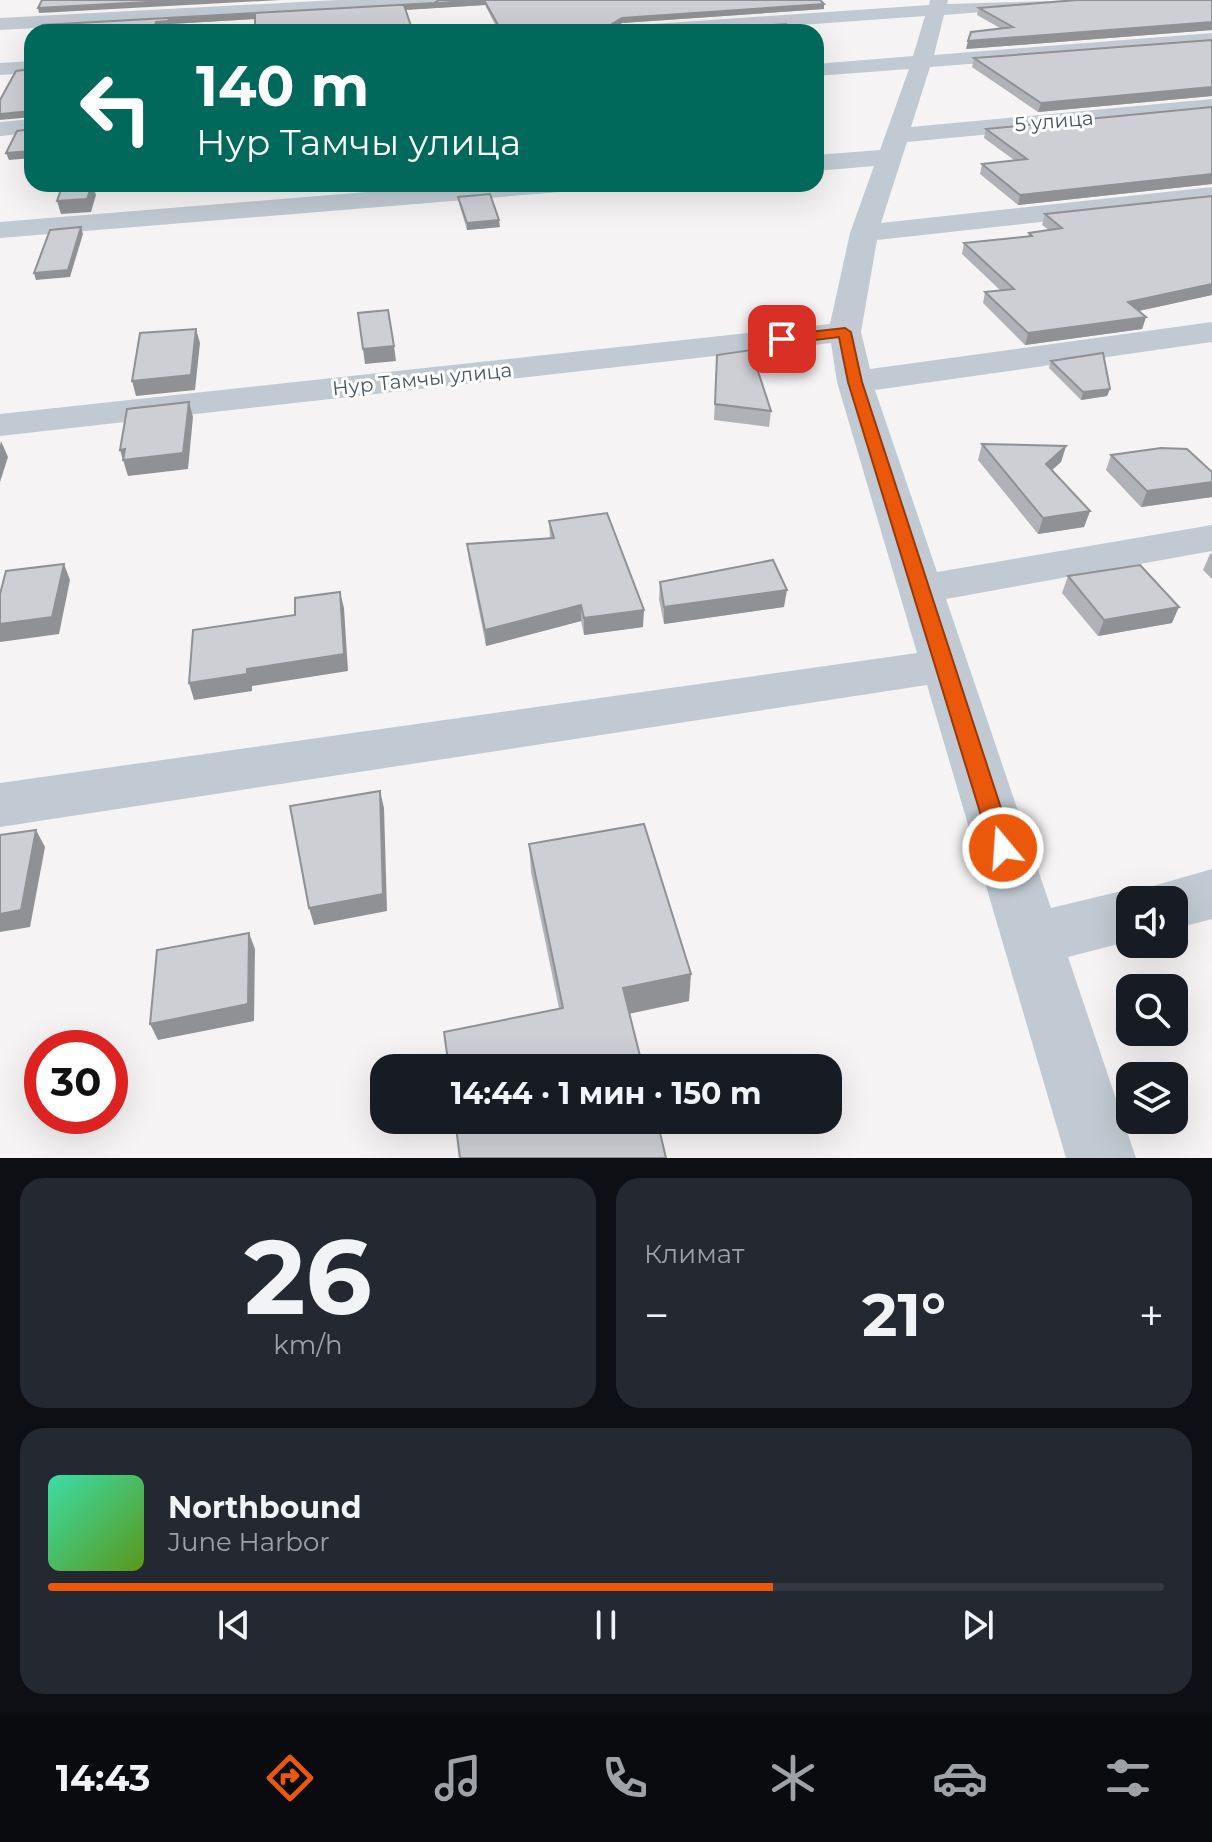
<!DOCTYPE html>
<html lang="ru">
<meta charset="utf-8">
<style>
body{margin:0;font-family:Montserrat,sans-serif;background:#242831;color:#f1f3f6;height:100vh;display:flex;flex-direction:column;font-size:30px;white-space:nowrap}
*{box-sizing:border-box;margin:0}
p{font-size:26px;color:#9ea1a6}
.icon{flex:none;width:44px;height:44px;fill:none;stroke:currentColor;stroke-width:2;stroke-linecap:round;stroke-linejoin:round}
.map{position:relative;height:1158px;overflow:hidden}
.details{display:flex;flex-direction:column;gap:20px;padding:20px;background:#0d0f14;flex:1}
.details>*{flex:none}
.hud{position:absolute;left:24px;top:24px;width:800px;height:168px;border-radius:24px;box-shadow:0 8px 32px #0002;background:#00695c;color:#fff;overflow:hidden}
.fabs{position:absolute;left:1116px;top:886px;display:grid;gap:16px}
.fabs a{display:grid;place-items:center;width:72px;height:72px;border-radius:16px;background:#171b24;box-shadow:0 8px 32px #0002;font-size:40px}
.speed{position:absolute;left:24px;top:1030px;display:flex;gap:16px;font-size:40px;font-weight:700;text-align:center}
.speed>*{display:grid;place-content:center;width:104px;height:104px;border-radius:50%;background:#171b24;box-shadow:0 8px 32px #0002;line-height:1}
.speed .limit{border:12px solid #d22;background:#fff;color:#111}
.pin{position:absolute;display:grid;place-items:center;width:68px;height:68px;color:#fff;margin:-34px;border-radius:16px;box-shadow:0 4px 12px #0006}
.me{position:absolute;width:88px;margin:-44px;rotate:342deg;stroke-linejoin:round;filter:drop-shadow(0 0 6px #0008)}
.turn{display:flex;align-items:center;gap:28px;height:168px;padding:0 40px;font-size:36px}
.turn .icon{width:104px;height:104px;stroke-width:2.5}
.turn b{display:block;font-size:56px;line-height:68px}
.big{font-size:60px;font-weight:700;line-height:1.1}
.details .card{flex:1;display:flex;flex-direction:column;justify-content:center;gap:12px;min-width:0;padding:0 28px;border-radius:24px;background:#242831}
.details .dial{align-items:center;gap:0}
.dial b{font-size:104px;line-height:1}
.song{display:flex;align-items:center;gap:24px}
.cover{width:96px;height:96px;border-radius:12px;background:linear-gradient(135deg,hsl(160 70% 55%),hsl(90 70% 35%))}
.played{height:8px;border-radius:4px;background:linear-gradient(90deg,#ea580c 65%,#363941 65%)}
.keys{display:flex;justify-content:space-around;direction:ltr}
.heat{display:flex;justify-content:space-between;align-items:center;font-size:44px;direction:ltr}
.details .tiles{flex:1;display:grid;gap:20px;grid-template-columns:1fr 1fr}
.card:last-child{grid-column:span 2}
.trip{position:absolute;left:370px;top:1054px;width:472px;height:80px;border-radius:24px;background:#171b24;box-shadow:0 8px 32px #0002;font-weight:700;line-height:80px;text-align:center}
.menu{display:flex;height:128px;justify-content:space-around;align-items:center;background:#090b0e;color:#9ea1a6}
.menu .icon{width:56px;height:56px}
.menu .on{color:#ea580c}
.menu b{font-size:36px;color:#f1f3f6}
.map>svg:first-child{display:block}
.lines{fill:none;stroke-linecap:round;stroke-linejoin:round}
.minor{fill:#c1cad2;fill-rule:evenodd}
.wall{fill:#b0b2b7}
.shaded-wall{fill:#909195}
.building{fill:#cdcfd5;stroke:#909195;stroke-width:2}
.route{fill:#ea580c;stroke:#983908;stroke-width:2}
.labels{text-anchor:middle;stroke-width:6;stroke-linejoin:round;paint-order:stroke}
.far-street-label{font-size:20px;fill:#4a5661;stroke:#fff}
</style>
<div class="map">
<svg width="1212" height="1158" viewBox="0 0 1212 1158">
<rect width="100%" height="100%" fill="#f5f3f3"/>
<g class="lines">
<g class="minor">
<path d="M337,0H443L434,5L0,30V18Z"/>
<path d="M930,0H948L947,4L1084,0L1075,5L944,15L934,55L1212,33V45L930,67L911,127L1212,99V113L907,142L881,223L1212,187V203L877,240L861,332L870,369L1212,322V342L875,390L937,572L1212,525V551L946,599L1051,908L1130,889L1148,896L1153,886L1212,869V919L1174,929V900H1130V941L1068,957L1136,1158H1066L927,685L0,827V783L917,653L837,382L831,343L0,436V414L830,324L850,233L874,166L816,171V155L880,150L909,69L816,76V64L913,56L925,16L704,32H614L624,26L929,5Z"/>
<path d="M32,61V73L0,75V63Z"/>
<path d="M32,119V133L0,136V122Z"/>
<path d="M464,184H574L570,190L561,192L0,238V222Z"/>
</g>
</g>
<g class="wall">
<path d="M439,0L824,4V9L622,23L614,29L704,30L791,28V32H499L485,5L170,24L169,27L38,32L434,3Z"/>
<path d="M1212,0V30L966,49L1000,28L977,15L979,8Z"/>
<path d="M1212,40V96L1038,112L972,67L974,58Z"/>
<path d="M1212,107V184L1018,205L980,174L982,164L1014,160L984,138L986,129Z"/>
<path d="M1212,196V295L1139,311L1146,317L1142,329L1025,345L983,303L985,292L1000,290L962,254L964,243L1028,237L1029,233L1049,230L1042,225L1045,214Z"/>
<path d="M458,197L500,227L467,230L459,203Z"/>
<path d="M717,355L771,411L769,427L714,420Z"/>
<path d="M1051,361L1110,389L1107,396L1081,400L1049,368Z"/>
<path d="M982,444L1066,446L1061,462L1051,470L1090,511L1084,527L1038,534L978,460Z"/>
<path d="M1111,455L1212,472V497L1141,507L1106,470Z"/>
<path d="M549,521L643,627L584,635L581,621L486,646L469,560L467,544L550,539Z"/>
<path d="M1212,553V579L1203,570L1210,554Z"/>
<path d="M1068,576L1172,623L1098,636L1062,593Z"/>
<path d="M660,582L784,607L664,624L659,599Z"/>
<path d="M529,844L689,1001L629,1014L559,1008L531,872Z"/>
</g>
<g class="shaded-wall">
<path d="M184,0H281L39,13L38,8Z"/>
<path d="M484,0L485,5L404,10V5Z"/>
<path d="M824,4V9L622,23L612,29V24L622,18Z"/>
<path d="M255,14L256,19L170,24L169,27H157L156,32H153L156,22L169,18Z"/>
<path d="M1212,22V30L966,49L968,41Z"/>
<path d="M791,28V32H728Z"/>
<path d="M1212,87V96L1038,112L1041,103Z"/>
<path d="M32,111V117L0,120V114Z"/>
<path d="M32,151V158L9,160L6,153Z"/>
<path d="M1212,174V184L1018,205L1020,195Z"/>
<path d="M92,184L96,195L91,212L61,214L57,201Z"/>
<path d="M499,220L500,227L467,230V223Z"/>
<path d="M81,227L83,234L70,277L36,280L34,273Z"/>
<path d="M1212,284V295L1124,314L1128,302Z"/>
<path d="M1146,317L1142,329L1025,345L1028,333Z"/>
<path d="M196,329L200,343L195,390L136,396L132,381Z"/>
<path d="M394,346L396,361L365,364L363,349Z"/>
<path d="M1110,389L1107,396L1081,400L1083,392Z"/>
<path d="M189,402L193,417L188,469L128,476L120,450L125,449Z"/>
<path d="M1,441L8,457L0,482V446Z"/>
<path d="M1066,446L1061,462L1041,480L1046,464Z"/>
<path d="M1212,482V497L1141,507L1147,491Z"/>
<path d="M1090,511L1084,527L1038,534L1043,518Z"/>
<path d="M64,564L70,580L59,634L0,642V624Z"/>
<path d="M787,590L784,607L664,624V607Z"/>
<path d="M340,592L344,608L348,671L252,686V691L194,700L189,683L247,669Z"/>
<path d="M581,605V621L486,646L485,630Z"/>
<path d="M1179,607L1172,623L1098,636L1104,620Z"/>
<path d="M644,610L643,627L584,635V618Z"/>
<path d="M380,791L384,808L387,911L314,925L309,908Z"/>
<path d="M36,830L45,847L30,927L0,932V914Z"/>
<path d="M249,933L255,949L254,1021L158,1040L150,1024Z"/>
<path d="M691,974L689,1001L622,1015L623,988Z"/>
</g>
<g class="building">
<path d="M42,0H184L38,8Z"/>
<path d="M439,0H820L824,4L622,18L612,24V29L704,30L786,24L791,28L728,32H502L484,0L404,5L413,32H255V14L169,18L168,21L156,22L153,32H38L42,25L434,3Z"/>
<path d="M1077,0H1212V22L968,41L971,32L1013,27L979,8Z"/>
<path d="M1212,40V87L1041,103L974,58Z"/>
<path d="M32,43V55L27,53Z"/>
<path d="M32,69V111L0,114V100L16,71Z"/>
<path d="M1212,107V174L1020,195L982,164L1027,159L986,129Z"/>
<path d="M32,129V151L6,153L17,131Z"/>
<path d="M63,184H92L87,199L57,201Z"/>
<path d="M490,194L499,220L467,223L458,197Z"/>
<path d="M1212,196V284L1128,302L1146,317L1028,333L985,292L1014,289L964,243L1032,236L1029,233L1062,228L1045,214Z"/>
<path d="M81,227L68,270L34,273L50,230Z"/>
<path d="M388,310L394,346L363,349L358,313Z"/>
<path d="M196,329L191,375L132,381L140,333Z"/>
<path d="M751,350L771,411L715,404L717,355Z"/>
<path d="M1103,353L1110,389L1083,392L1051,361Z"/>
<path d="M189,402L183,453L123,460L125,449L120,450L127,409Z"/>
<path d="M982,444L1066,446L1046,464L1090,511L1043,518Z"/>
<path d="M1161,448L1187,449L1212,472V482L1147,491L1111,455Z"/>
<path d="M607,513L644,610L584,618L581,605L485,630L467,544L554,538L549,521Z"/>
<path d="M773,560L787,590L664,607L660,582Z"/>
<path d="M64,564L52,617L0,624V594L6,571Z"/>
<path d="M1140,565L1179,607L1104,620L1068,576Z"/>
<path d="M340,592L344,654L247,669V674L189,683L193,630L295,615V598Z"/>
<path d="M380,791L383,894L309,908L290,806Z"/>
<path d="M644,824L691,974L623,988L643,1068H449L444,1032L563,1008L529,844Z"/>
<path d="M36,830L21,910L0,914V835Z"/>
<path d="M249,933L248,1004L150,1024L157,950Z"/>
<path d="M455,1120H657L666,1158H460Z"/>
</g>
<path class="route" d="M845,328L851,332L862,382L1014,848L1011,855L1003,858L994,855L991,848L848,382L839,337L782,344L775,339L782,335Z"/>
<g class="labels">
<g class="far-street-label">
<text transform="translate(1054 121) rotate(-5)" y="7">5 улица</text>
<text transform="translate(422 379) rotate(-6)" y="7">Нур Тамчы улица</text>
</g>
</g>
</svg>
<div class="fabs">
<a><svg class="icon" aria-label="sound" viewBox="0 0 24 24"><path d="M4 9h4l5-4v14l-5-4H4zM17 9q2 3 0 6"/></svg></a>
<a><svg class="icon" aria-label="search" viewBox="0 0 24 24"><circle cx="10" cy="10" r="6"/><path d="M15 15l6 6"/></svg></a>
<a><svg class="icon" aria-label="layers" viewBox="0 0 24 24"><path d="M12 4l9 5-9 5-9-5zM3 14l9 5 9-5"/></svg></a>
</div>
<div class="speed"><div class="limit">30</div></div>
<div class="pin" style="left:782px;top:339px;background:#d93025"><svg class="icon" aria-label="arrive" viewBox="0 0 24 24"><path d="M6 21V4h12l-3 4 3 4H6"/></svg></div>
<svg class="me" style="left:1003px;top:848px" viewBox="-20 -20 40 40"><circle r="17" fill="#ea580c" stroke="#fff" stroke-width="3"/><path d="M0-11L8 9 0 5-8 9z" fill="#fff"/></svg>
<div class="trip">14:44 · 1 мин · 150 m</div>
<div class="hud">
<div class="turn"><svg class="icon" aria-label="left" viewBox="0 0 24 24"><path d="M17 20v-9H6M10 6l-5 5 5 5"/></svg><div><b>140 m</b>Нур Тамчы улица</div></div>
</div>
</div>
<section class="details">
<div class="tiles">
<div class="card dial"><b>26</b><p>km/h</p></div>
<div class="card"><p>Климат</p>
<div class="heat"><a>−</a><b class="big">21°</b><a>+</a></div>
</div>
<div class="card">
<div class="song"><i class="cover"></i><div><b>Northbound</b><p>June Harbor</p></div></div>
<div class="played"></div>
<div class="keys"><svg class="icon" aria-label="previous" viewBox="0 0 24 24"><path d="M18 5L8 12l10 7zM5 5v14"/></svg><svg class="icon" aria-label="pause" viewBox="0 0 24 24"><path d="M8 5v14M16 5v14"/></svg><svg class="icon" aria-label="next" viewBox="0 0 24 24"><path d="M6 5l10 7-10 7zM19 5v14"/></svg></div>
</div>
</div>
</section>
<nav class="menu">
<b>14:43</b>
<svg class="icon on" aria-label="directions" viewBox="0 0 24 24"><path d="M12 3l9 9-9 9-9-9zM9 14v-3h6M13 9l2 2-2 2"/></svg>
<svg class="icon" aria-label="music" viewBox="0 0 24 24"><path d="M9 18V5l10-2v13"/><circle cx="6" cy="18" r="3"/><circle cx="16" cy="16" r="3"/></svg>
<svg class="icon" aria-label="phone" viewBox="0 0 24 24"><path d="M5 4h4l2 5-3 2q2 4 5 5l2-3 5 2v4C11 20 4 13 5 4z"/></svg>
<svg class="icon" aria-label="climate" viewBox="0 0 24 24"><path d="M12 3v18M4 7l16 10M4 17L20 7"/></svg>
<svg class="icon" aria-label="car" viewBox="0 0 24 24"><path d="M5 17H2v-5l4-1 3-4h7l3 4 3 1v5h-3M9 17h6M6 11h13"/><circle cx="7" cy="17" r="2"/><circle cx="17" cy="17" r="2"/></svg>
<svg class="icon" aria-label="filters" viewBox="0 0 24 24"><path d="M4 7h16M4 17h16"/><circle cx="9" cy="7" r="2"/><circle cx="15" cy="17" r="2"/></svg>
</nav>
